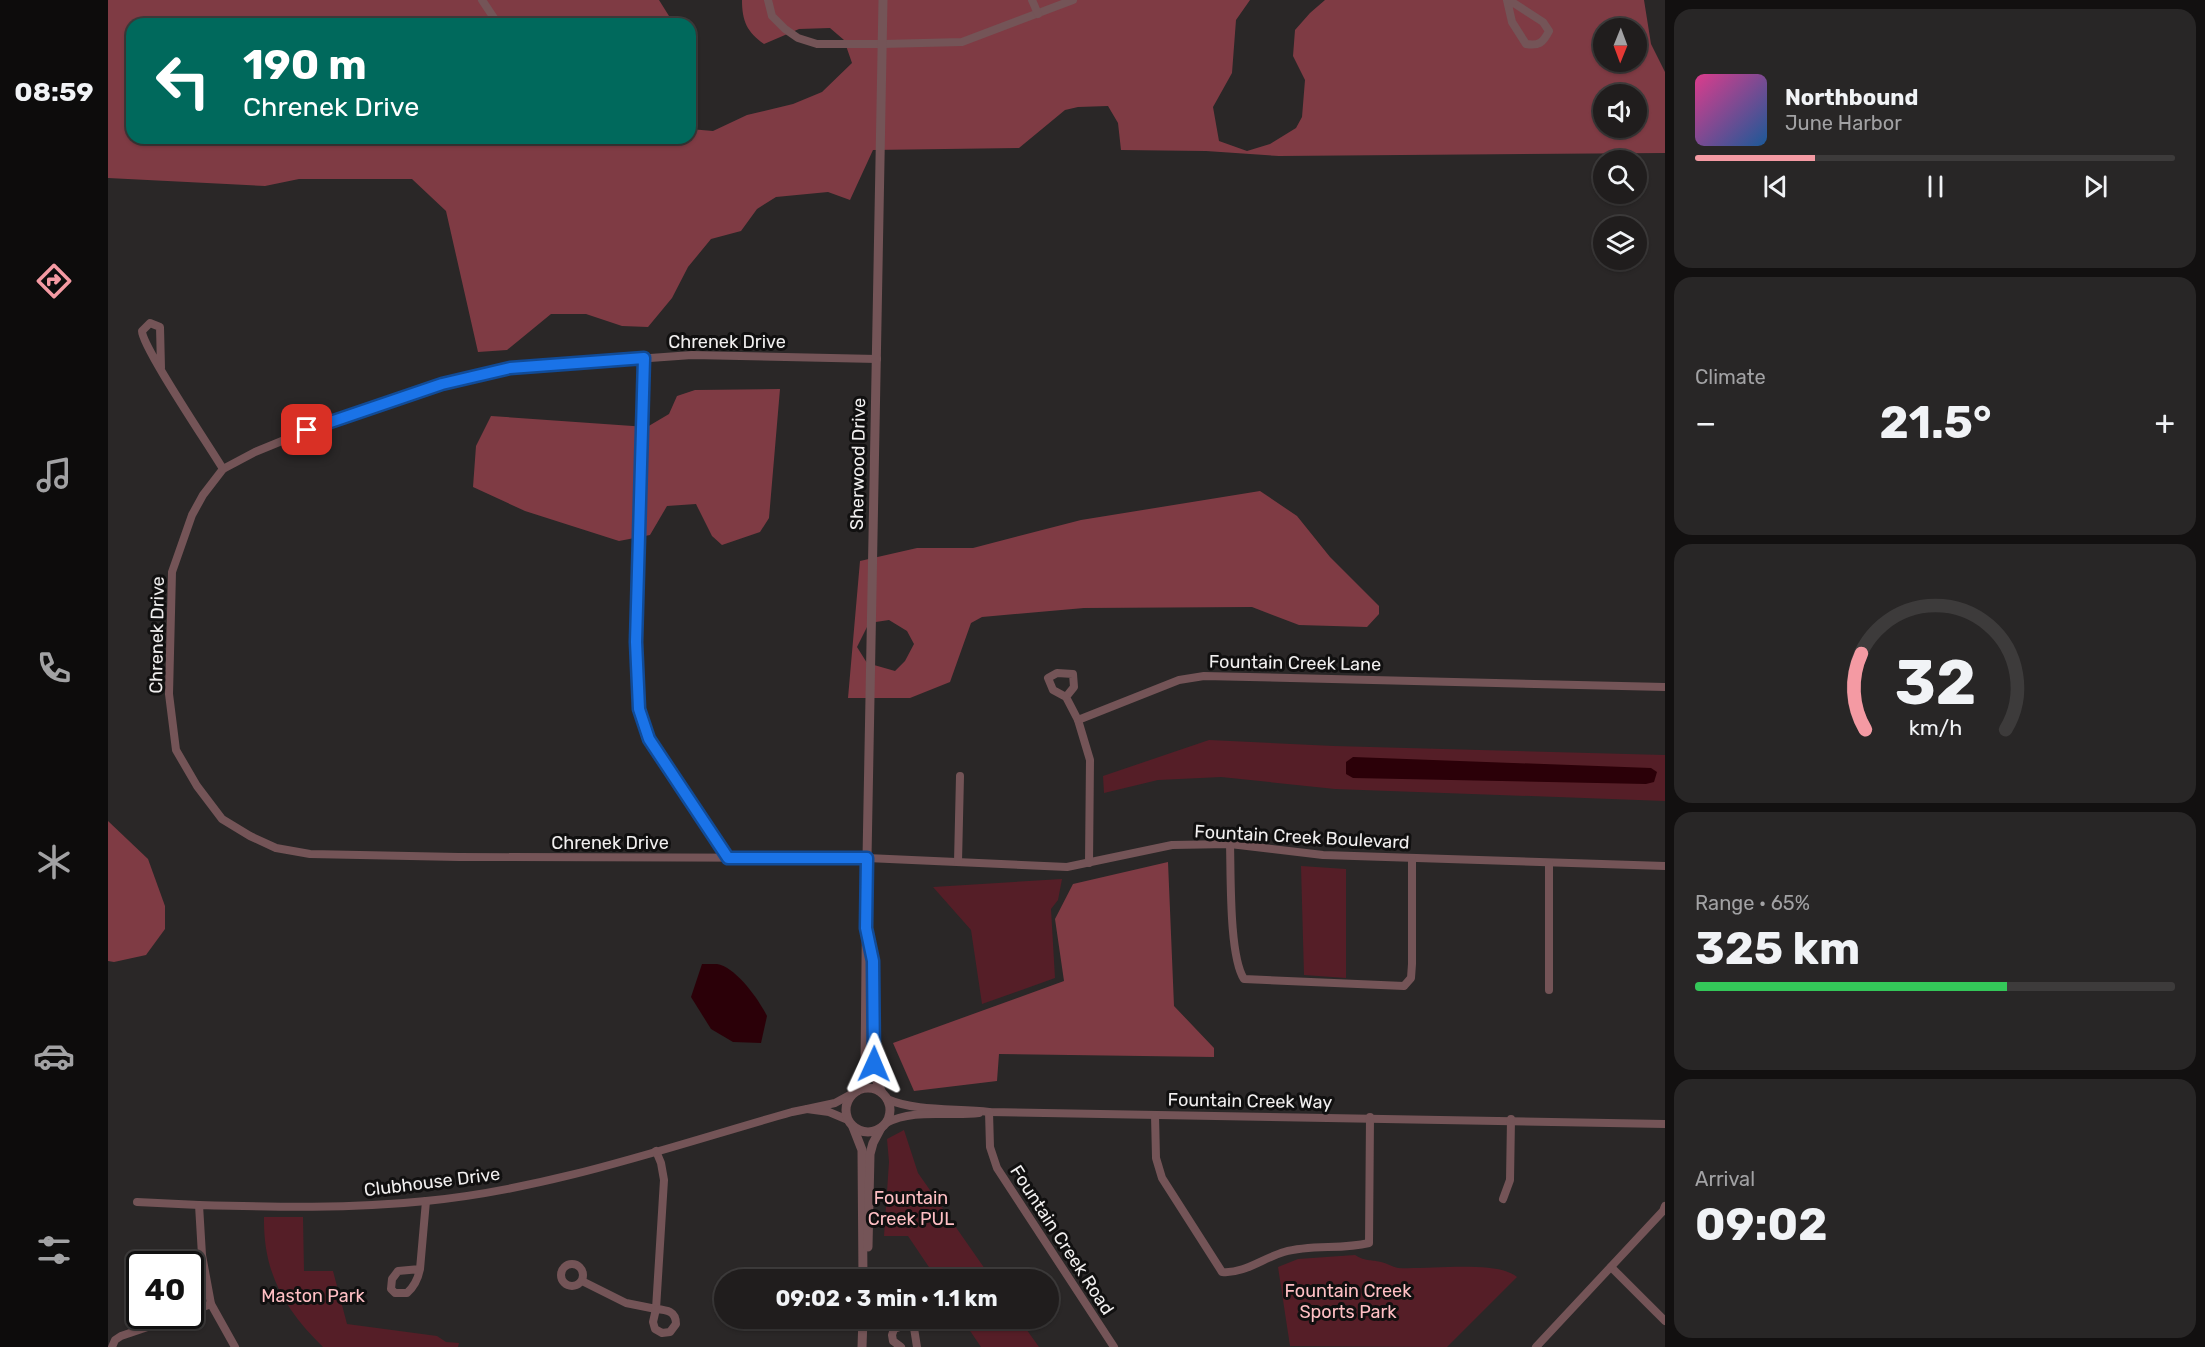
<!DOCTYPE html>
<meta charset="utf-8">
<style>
body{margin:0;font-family:Rubik,sans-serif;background:#282626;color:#f1f3f6;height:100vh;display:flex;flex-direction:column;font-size:22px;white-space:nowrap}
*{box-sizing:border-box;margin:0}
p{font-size:20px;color:#a2a2a4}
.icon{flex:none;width:33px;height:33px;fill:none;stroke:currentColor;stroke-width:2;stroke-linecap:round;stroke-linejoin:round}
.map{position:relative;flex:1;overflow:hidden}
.drawer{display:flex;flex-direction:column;gap:9px;padding:9px;background:#121010;width:540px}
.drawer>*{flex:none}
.guide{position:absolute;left:18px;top:18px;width:570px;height:126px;border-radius:18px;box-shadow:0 2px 4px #0004,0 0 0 2px #3d3b3b;background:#00695c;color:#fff;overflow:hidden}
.needle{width:39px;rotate:181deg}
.tools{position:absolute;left:1485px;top:18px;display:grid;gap:12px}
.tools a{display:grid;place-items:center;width:54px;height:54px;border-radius:50%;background:#201d1d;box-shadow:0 2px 4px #0004,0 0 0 2px #3d3b3b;font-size:30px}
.speed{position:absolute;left:18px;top:1251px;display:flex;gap:12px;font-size:30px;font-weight:700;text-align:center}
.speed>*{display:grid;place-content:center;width:78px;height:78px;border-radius:50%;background:#201d1d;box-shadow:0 2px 4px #0004,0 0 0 2px #3d3b3b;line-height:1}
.speed .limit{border:3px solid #111;border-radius:9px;background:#fff;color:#111}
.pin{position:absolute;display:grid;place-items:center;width:51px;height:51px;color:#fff;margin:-26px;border-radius:12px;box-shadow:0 3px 9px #0006}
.me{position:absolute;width:66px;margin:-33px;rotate:1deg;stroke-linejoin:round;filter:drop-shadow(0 0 4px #0008)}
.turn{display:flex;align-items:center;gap:21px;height:126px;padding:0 18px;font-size:27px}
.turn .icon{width:78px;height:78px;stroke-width:2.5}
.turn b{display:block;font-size:42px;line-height:51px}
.big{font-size:45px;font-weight:700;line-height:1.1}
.drawer .widget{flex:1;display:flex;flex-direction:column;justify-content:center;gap:9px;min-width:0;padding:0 21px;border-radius:18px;background:#282626}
.drawer .dial{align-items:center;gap:0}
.dial svg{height:156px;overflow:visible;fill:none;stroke:#3d3b3b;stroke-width:7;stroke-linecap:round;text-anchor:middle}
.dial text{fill:#f1f3f6;stroke:none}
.song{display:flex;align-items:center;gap:18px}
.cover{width:72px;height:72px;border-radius:9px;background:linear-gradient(135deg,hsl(330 70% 55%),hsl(210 70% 35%))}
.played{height:6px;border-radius:3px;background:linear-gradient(90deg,#f49aa3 25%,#3d3b3b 25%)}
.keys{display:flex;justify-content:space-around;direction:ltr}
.heat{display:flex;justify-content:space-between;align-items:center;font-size:33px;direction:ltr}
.charge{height:9px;border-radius:4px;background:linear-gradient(90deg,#34c759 65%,#3d3b3b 0)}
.trip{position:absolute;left:606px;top:1269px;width:345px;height:60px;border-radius:30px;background:#201d1d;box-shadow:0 2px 4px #0004,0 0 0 2px #3d3b3b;font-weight:700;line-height:60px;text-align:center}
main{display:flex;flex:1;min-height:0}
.tab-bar{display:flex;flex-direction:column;width:108px;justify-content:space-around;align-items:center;background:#0d0c0c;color:#a2a2a4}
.tab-bar .icon{width:42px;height:42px}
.tab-bar .current{color:#f49aa3}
.tab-bar b{font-size:27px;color:#f1f3f6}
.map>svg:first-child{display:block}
.green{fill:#551e27}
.forest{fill:#7f3b44;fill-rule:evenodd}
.water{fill:#2b0008}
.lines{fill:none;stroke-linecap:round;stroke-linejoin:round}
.minor{stroke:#745457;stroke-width:8}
.tertiary{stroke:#745457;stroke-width:9}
.route-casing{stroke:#114b97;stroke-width:15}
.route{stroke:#1a73e8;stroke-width:10}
.labels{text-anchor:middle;stroke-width:6;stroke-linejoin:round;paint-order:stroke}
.street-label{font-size:18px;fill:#f1efef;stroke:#111010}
.park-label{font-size:18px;fill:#ffbfc4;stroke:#111010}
</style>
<main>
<nav class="tab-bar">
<b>08:59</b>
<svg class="icon current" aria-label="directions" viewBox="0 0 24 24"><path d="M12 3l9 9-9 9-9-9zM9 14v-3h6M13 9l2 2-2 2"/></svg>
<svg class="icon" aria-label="music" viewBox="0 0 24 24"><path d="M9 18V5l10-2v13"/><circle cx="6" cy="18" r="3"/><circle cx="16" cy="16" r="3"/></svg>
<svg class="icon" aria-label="phone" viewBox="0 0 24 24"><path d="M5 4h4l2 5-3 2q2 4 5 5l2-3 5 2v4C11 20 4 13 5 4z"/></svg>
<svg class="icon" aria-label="climate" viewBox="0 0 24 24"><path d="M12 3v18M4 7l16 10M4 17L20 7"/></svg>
<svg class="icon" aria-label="car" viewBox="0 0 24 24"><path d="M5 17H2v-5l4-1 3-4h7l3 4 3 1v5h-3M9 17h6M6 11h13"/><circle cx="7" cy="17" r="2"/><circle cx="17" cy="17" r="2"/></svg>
<svg class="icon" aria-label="filters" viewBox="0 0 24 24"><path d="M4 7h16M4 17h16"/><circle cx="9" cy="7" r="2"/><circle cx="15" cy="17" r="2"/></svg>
</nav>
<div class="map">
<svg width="1557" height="1347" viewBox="0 0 1557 1347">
<rect width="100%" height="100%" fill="#2a2727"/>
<g class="green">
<path d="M1101,740L1226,746L1557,755V801L1227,789L1113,777L1050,780L996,793L995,776Z"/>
<path d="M1193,866L1238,869V978L1196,975Z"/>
<path d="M954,879L950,900L943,909L947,978L874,1004L863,930L825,887Z"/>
<path d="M796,1130L810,1173L884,1279H829L800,1236H776L781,1162L779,1139Z"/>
<path d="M156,1217H195L196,1271H225L239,1324L329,1336L338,1342L351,1343L350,1347H215C176,1309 155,1272 156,1217Z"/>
<path d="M1247,1255C1259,1262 1261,1259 1273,1262C1279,1263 1284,1267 1290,1268C1318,1270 1390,1260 1409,1277L1339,1347L1182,1346L1170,1267L1190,1259Z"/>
<path d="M854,1319H911L931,1347H873Z"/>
</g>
<g class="forest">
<path d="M0,0H551L561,16L564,24H24V138H582V129L605,131L639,115L685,104L714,92L744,63L736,40L722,28L691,29L656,44C639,32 634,21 634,0H1142L1128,20L1124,73L1105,107L1111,141L1139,151L1162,144L1188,128L1194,117L1197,80L1185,56L1187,30L1202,13L1217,0H1536L1543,44L1557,72V153L1171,156L1098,151L1013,150L1010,123L1000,106L970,107L957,110L911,148L765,150L742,200L720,192L668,197L649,209L633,231L603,239L580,267L564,298L540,327L514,326L478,314H443L399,350L370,352L338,211L304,179H191L157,186L0,178ZM1496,28H1528V62H1496ZM1496,94H1528V128H1496Z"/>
<path d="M672,389L661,518L652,532L614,545L604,536L588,504L559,506L542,535L511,541L417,511L365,487L368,446L383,416L539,427L561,414L569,396L587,390Z"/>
<path d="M1152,491L1189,516L1222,557L1271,606V614L1259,627L1191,625L1144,607L976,608L874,617L863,623L842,682L802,698H740L752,561L809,548H865L973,520ZM781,620L799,631L806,644L797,661L787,671L759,663L749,647L761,623Z"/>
<path d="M0,821L40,859L57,906V929L38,955L6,962L0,961Z"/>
<path d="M1060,862L1066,1006L1106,1048V1057L891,1054L889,1081L806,1091L785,1043L956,981L947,919L965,884Z"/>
</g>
<g class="water">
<path d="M1245,757L1543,768L1549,772L1546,782L1538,784L1245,778L1238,774V762Z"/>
<path d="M594,964C599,964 604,964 609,964C628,967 651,1000 659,1016L653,1043L625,1042L603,1029L583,997Z"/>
</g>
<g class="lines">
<g class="minor">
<path d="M374,0L390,24"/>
<path d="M660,0L664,16L677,29L690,38L709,44H775L854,42L965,0"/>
<path d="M924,0L930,14"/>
<path d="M1399,0L1404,22L1418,44C1431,46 1435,43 1441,31L1435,22L1401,0"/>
<path d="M536,358L528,642L532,709L541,739L620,858"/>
<path d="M769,359L584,355L402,368L334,384L213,425L147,452L115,469L95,495L84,515L64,572L61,694L68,750L89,786L114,819L142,836L168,848L202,854L351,857L759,858L959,867L1064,845L1122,844L1215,855L1557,866"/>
<path d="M53,368L52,327L42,323L34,331C34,347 102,447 115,469"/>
<path d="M958,697L966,687L965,674L949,673L940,678L945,690L958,697L970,720L982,760L981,863"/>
<path d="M970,720L1071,680L1096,676L1557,687"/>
<path d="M1122,844C1123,875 1121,956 1136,979L1296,986L1303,978L1304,964V859"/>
<path d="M850,862L852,776"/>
<path d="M1441,990V863"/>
<path d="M779,1099C808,1112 849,1108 881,1112L1557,1124"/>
<path d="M881,1112L882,1147L889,1168L1006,1347"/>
<path d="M1047,1115L1048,1158L1054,1178L1114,1272C1136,1274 1155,1258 1176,1252C1204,1244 1233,1250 1261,1243L1262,1117"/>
<path d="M740,1120L721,1112L699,1109L727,1103L749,1091"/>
<path d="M778,1123C806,1108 841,1117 871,1113"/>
<path d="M1395,1199L1402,1180L1403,1119"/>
<path d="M29,1202L91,1205"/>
<circle cx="464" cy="1275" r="11"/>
<path d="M1503,1267L1557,1321"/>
<path d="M312,1269L290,1271L284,1279L283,1289L287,1293H299C307,1286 310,1279 312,1269L318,1201"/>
<path d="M474,1281L518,1303L548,1309L556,1180L553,1163L548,1151"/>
<path d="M548,1309C559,1310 568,1311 568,1324L562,1332L554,1333L547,1329L545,1322Z"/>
<path d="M82,1312L103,1304"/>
<path d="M4,1347L7,1340L13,1336L72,1316"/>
<path d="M127,1347L103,1304L94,1255L91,1205C166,1207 242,1209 318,1201C442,1189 564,1146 684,1112L699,1109"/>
<path d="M793,1347L785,1341L784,1335L786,1329L800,1324L806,1328L809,1347"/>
<path d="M1428,1347L1555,1211L1557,1206"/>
</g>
<g class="tertiary">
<path d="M762,942L765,961L766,1064L767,1077L774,1093"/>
<circle cx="760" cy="1110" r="22"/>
<path d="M749,1091L757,1068L759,858L775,0"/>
<path d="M745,1127L754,1150L755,1280"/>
<path d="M760,1247L762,1154L765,1143L773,1128"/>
<path d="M754,1347L755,1318"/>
</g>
</g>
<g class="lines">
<defs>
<path id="route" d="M199,430L334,384L402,368L536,358L528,642L531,709L541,739L620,858H759L758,928L765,961L766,1064"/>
</defs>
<use href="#route" class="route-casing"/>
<use href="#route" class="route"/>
</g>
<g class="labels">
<g class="street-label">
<text x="619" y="348">Chrenek Drive</text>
<text transform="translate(750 464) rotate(-89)" y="6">Sherwood Drive</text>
<text transform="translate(49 635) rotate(-89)" y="6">Chrenek Drive</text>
<text transform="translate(1187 663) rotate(1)" y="6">Fountain Creek Lane</text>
<text transform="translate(1194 837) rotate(3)" y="6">Fountain Creek Boulevard</text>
<text x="502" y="849">Chrenek Drive</text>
<text transform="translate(1142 1101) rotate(1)" y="6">Fountain Creek Way</text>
<text transform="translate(324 1182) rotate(-7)" y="6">Clubhouse Drive</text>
<text transform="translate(954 1240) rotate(57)" y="6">Fountain Creek Road</text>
</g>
<g class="park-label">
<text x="803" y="1204">Fountain<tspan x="803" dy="21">Creek PUL</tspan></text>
<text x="1240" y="1297">Fountain Creek<tspan x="1240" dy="21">Sports Park</tspan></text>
<text x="205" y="1302">Maston Park</text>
</g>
</g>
</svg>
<div class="tools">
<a><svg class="needle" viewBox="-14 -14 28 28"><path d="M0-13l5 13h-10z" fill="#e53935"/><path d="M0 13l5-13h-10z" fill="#a2a2a4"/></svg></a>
<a><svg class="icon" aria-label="sound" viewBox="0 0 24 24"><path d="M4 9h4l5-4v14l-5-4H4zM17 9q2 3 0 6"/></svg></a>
<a><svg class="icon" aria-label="search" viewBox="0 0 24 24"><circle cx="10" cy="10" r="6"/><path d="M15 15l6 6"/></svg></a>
<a><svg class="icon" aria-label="layers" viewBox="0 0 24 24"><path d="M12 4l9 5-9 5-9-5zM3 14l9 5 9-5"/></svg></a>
</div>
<div class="speed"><div class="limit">40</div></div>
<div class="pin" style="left:199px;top:430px;background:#d93025"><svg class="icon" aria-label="arrive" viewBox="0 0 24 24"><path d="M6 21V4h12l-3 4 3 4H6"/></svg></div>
<svg class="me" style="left:766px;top:1064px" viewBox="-20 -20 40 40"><path d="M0-17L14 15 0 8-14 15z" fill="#1a73e8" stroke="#fff" stroke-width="4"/></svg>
<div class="trip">09:02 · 3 min · 1.1 km</div>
<div class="guide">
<div class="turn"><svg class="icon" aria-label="left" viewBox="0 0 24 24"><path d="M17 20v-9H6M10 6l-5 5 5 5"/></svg><div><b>190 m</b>Chrenek Drive</div></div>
</div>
</div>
<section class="drawer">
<div class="widget">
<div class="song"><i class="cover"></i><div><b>Northbound</b><p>June Harbor</p></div></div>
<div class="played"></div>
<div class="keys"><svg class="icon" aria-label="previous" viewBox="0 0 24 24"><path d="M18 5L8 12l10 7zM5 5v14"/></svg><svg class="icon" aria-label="pause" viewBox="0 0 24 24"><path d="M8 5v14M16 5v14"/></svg><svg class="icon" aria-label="next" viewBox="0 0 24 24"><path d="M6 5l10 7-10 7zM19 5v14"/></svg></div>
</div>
<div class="widget"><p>Climate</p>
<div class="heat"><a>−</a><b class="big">21.5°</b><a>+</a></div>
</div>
<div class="widget dial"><svg viewBox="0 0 100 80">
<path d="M14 69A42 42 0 1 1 86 69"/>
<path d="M14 69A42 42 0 0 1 12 30" stroke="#f49aa3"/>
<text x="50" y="56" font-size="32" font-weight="700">32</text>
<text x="50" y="72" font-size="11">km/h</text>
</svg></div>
<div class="widget"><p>Range · 65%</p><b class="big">325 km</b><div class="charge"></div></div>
<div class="widget"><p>Arrival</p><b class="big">09:02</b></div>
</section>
</main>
